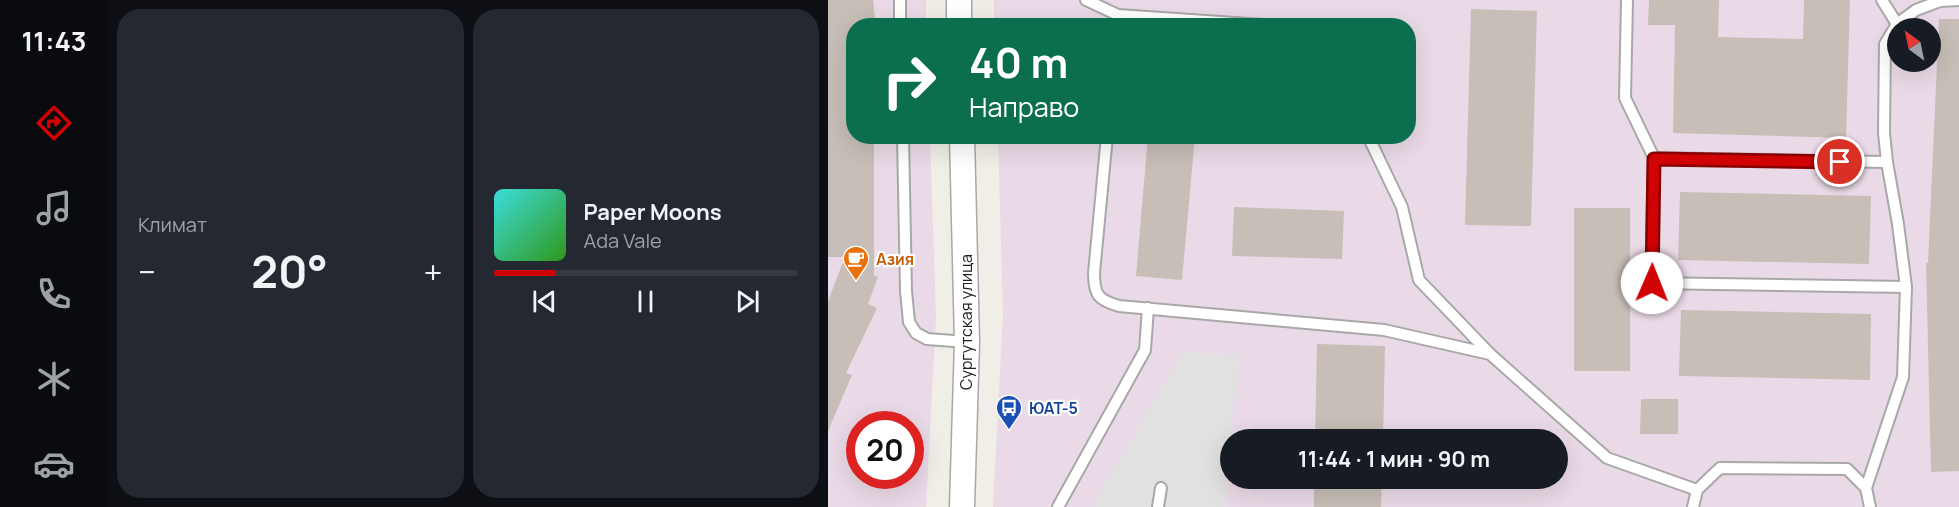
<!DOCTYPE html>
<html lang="ru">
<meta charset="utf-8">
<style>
body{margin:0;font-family:Manrope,sans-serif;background:#242831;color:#f1f3f6;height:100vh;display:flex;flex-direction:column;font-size:22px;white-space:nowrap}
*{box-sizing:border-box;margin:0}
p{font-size:20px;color:#9ea1a6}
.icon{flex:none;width:33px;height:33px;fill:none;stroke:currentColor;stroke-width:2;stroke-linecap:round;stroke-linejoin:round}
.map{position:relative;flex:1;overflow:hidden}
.sheet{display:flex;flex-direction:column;gap:9px;padding:9px;background:#0d0f14;width:720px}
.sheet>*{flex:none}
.guide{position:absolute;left:18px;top:18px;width:570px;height:126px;border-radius:24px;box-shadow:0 6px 24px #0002;background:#0b6e4f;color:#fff;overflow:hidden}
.needle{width:39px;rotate:327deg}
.fabs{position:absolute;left:1059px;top:18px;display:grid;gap:12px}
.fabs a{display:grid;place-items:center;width:54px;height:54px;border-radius:50%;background:#171b24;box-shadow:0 6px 24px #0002;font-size:30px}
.speed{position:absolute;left:18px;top:411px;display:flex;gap:12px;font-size:30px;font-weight:700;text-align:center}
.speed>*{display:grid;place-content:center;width:78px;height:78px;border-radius:50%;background:#171b24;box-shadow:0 6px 24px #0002;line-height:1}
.speed .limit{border:9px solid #d22;background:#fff;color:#111}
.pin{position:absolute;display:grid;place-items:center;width:51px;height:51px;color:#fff;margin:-26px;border:3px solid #fff;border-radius:50%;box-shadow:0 2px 6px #0007}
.me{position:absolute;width:66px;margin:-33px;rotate:1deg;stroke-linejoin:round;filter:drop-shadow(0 0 4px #0008)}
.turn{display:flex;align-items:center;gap:21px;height:126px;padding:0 24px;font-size:27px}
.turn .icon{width:78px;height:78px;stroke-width:2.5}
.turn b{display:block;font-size:42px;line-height:51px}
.big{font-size:45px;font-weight:700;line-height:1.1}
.sheet .tile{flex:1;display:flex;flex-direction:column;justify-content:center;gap:9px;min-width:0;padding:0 21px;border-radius:24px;background:#242831}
.song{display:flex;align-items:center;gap:18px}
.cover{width:72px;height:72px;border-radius:9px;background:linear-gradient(135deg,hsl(180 70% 55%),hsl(110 70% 35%))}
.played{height:6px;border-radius:3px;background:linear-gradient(90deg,#d00203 20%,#363941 20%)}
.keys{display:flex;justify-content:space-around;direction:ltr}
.heat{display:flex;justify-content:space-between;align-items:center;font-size:33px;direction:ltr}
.sheet .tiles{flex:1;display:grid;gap:9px;grid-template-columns:repeat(2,1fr)}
.trip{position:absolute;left:392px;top:429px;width:348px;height:60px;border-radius:30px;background:#171b24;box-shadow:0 6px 24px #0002;font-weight:700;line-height:60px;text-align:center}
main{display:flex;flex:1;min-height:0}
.dock{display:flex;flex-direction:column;width:108px;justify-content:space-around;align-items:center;background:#090b0e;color:#9ea1a6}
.dock .icon{width:42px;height:42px}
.dock .active{color:#d00203}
.dock b{font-size:27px;color:#f1f3f6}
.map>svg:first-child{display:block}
.industrial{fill:#eadae7;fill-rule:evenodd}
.parking{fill:#e1e1e1}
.building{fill:#c6beb7}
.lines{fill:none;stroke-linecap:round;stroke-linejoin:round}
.service-casing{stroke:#a8a8a8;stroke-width:14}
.tertiary-casing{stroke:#a8a8a8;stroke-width:27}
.service{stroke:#fff;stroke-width:10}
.tertiary{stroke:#fff;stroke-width:24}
.route-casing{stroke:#870102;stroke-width:15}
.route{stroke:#d00203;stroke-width:10}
.labels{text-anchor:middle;stroke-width:4.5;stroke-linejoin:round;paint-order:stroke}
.food-label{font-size:16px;font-weight:bold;fill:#c56008;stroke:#fff;text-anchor:start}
.street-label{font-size:16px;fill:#212121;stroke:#fff}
.transit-label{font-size:16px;font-weight:bold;fill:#164399;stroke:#fff;text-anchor:start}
</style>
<main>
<nav class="dock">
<b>11:43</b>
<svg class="icon active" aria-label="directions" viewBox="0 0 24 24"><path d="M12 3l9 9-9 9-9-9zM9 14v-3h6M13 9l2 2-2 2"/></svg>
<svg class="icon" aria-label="music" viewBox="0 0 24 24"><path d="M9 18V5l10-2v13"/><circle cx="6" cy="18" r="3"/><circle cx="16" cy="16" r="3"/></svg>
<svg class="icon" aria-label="phone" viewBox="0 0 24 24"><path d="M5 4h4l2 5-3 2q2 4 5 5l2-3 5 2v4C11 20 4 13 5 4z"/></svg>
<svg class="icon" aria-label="climate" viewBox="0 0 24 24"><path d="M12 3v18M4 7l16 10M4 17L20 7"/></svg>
<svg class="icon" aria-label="car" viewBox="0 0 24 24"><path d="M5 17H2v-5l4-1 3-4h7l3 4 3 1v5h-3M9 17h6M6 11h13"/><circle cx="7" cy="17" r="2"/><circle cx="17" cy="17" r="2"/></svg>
</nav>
<section class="sheet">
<div class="tiles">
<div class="tile"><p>Климат</p>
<div class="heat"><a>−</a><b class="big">20°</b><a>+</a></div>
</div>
<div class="tile">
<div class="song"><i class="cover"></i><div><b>Paper Moons</b><p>Ada Vale</p></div></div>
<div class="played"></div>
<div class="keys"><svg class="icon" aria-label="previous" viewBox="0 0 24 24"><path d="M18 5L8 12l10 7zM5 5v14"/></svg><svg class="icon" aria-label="pause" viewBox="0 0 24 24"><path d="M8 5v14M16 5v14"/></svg><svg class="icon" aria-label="next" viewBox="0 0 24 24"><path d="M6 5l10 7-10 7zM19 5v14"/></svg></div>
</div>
</div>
</section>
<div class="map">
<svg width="1131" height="507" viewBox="0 0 1131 507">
<rect width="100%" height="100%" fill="#f1eee8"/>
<g class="industrial">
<path d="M0,0H98V25L26,26V136L102,137L108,317L98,507H0ZM32,424H82V476H32Z"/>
<path d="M166,0H1131V507H165L175,314L170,137L580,136V26L166,25ZM1070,28H1102V62H1070ZM402,440H729V478H402Z"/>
</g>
<path class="parking" d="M355,352L410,356L398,507H264Z"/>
<g class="building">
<path d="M0,0H45L48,26H26V136H46V276L50,277L40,304L49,308L18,373L24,375L0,431V301L17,257H0Z"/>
<path d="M821,0H891L890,37L975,39L976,0H1022L1018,138L845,133L847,25H820Z"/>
<path d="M643,9L709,11L703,226L637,225Z"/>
<path d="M1111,19H1131V471L1103,472L1098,263H1100Z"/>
<path d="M320,136H367L354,280L308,276Z"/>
<path d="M852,192L1043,196L1041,264L850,260Z"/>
<path d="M406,207L516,211L514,259L404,256Z"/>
<rect x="746" y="208" width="56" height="163"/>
<path d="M853,310L1043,314L1042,380L851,376Z"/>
<path d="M489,344L557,346L555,440H487Z"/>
<path d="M813,399H850V434H812Z"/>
<path d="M486,478H554L553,507H486Z"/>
</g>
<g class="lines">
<defs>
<g id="service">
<path d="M72,0V26"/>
<path d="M258,0L290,15L450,26"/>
<path d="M799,0L797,98L826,158"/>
<path d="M1054,0L1069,24"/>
<path d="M75,136L78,291L81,322L88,333L99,339L139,342"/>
<path d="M279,136L266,273C266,295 270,300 291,306L556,330L662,354L779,458L869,490"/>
<path d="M540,136L574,207L591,280L662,354"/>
<path d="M1059,162L826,158L823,283L1078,287"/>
<path d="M1038,488L1075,377L1078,287L1070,224L1059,162L1056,133L1057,44L1069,24L1088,10L1112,1L1131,0"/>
<path d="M230,507L317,350L320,308"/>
<path d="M330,507L333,488"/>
<path d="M865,507L869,490L892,468L1019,469L1038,488L1042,507"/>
</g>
<g id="tertiary">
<path d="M131,0V26"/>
<path d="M134,136L139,342L134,507"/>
</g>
</defs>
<use href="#service" class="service-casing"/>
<use href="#tertiary" class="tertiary-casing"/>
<use href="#service" class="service"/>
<use href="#tertiary" class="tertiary"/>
</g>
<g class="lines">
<defs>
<path id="route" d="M824,283L826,159L1012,162"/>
</defs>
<use href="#route" class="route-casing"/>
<use href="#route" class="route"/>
</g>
<defs>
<symbol id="cafe-pin" viewBox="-11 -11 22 30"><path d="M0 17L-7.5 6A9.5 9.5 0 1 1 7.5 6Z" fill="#e8710a" stroke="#fff"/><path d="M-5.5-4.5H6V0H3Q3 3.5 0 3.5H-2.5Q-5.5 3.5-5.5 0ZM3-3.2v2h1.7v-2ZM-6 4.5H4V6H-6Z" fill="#fff"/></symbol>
<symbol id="bus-pin" viewBox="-11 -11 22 30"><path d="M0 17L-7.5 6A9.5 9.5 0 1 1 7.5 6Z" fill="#1a4fb4" stroke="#fff"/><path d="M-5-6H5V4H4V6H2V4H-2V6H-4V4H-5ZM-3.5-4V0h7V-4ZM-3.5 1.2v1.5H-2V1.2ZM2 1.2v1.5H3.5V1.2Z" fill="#fff"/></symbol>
</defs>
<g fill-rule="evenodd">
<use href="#cafe-pin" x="13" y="244" width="30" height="40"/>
<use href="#bus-pin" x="166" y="393" width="30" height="40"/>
</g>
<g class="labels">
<g class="food-label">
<text x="48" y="265">Азия</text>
</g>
<g class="street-label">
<text transform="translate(138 322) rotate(-90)" y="6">Сургутская улица</text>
</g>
<g class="transit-label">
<text x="201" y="414">ЮАТ-5</text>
</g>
</g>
</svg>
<div class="fabs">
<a><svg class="needle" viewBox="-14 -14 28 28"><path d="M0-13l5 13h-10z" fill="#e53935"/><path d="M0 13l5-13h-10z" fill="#9ea1a6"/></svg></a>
</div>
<div class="speed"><div class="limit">20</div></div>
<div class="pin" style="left:1012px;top:162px;background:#d93025"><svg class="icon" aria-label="arrive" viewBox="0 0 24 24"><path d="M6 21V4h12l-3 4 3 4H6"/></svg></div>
<svg class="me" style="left:824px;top:283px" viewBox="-20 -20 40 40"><circle r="19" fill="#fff"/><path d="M0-13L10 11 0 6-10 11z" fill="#d00203"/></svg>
<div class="trip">11:44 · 1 мин · 90 m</div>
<div class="guide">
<div class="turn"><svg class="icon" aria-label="right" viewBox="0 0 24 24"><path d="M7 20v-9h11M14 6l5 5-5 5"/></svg><div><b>40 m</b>Направо</div></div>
</div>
</div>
</main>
